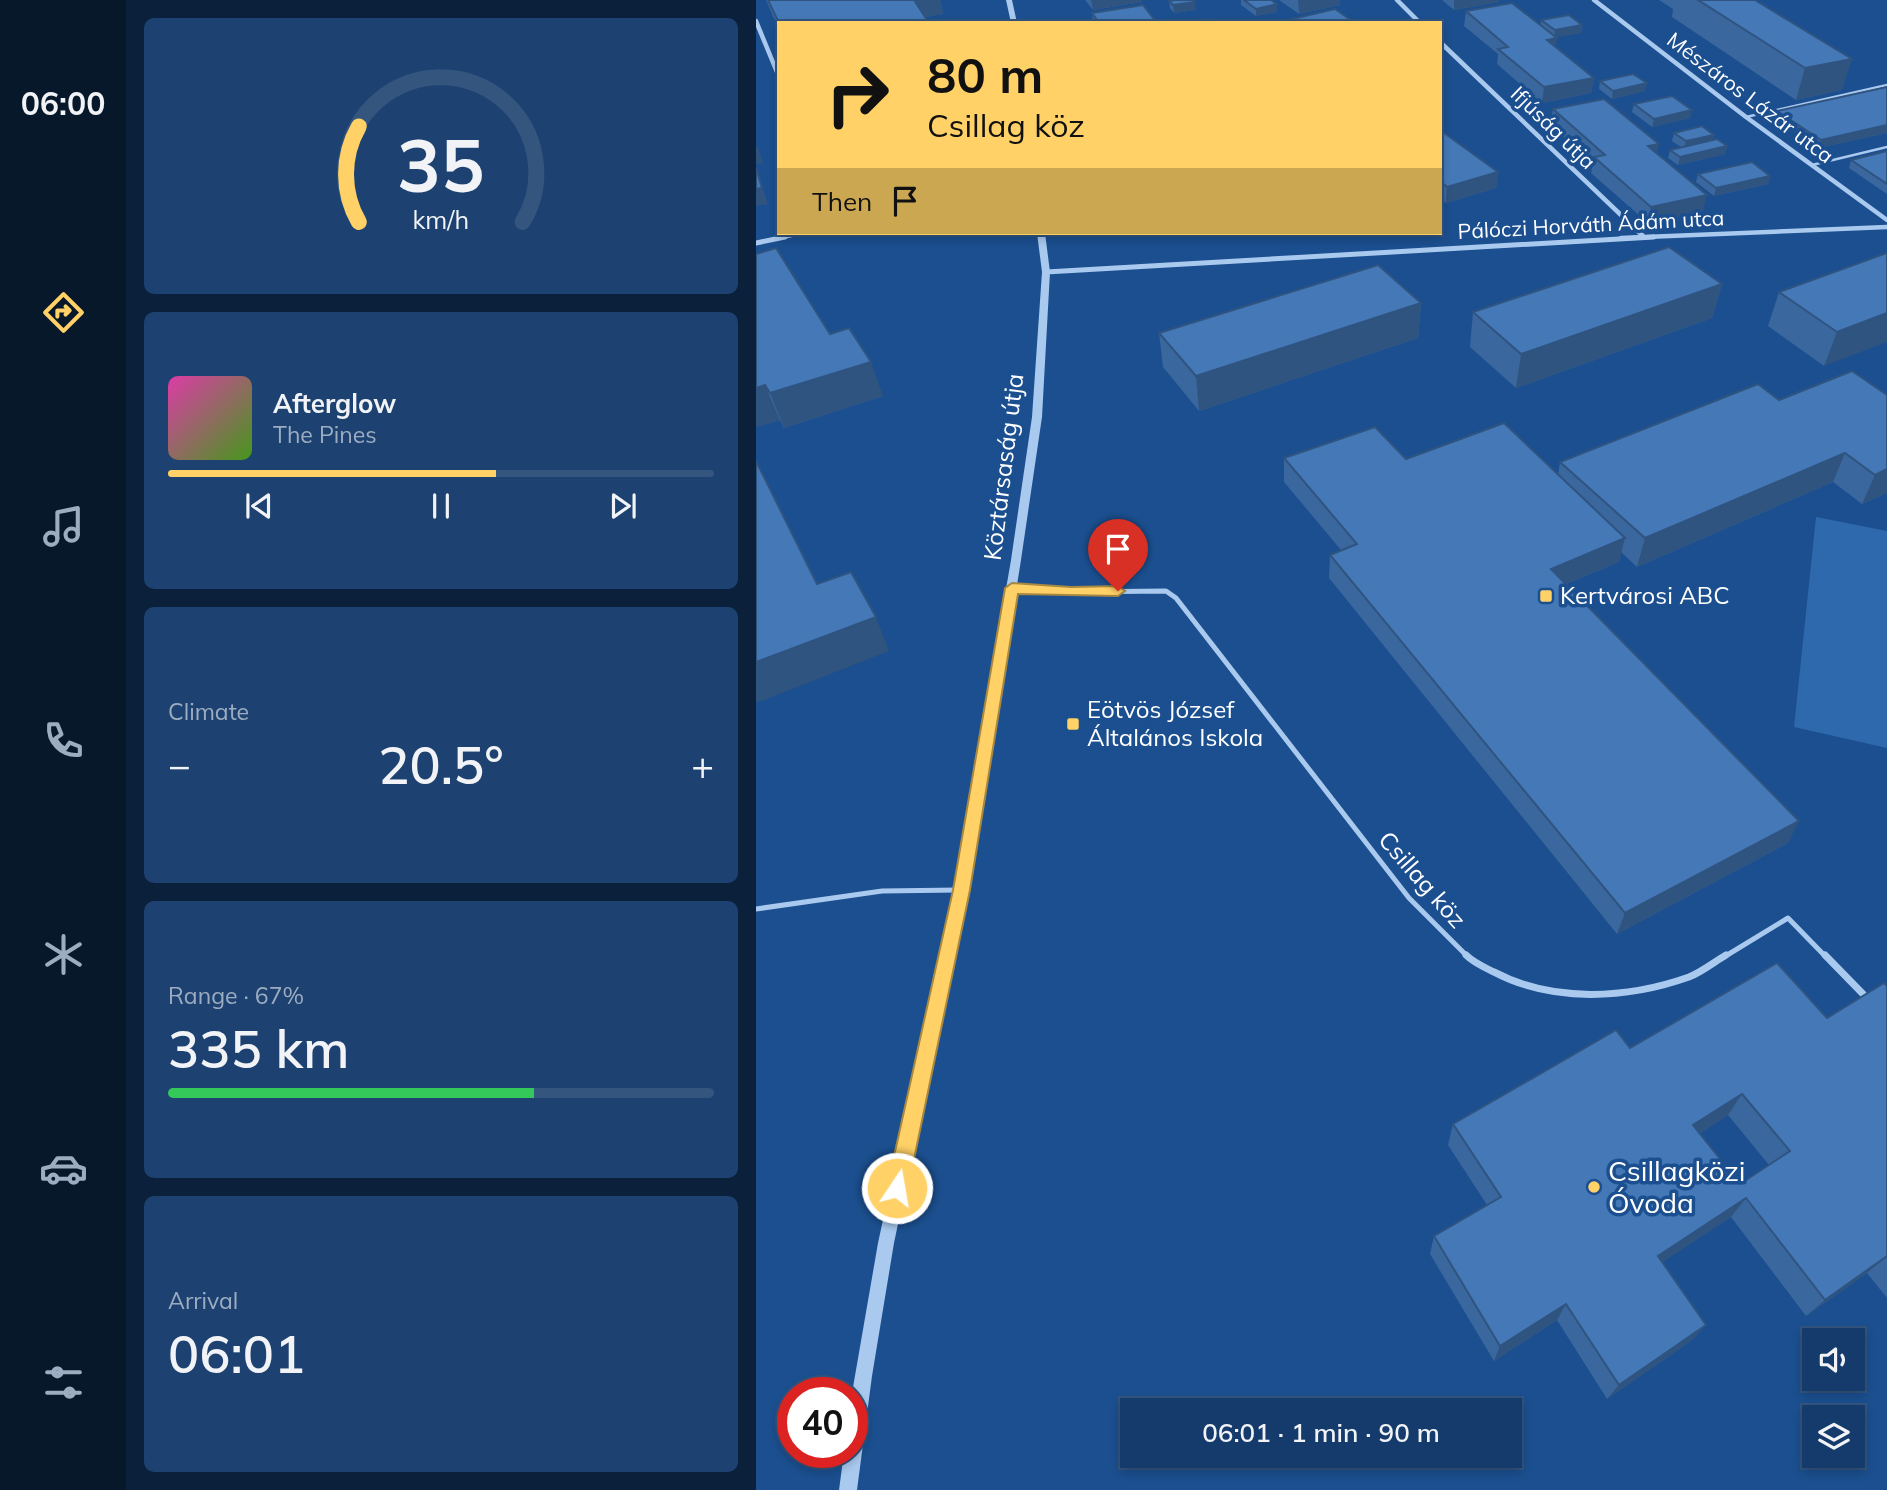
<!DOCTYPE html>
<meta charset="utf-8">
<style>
body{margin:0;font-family:Mulish,sans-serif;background:#1d4271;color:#f1f3f6;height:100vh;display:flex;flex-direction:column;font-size:26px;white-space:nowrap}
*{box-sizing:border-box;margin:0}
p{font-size:23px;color:#9dadc1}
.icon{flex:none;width:38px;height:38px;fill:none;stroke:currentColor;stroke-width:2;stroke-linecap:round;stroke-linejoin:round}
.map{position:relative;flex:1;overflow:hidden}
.side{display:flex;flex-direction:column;gap:18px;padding:18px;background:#0b203b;width:630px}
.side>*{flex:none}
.banner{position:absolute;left:21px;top:21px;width:665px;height:214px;border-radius:0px;box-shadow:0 4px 10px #0003,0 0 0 2px #33557e;background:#ffd166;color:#111;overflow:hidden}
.buttons{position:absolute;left:1046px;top:1328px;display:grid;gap:14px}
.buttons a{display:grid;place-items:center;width:63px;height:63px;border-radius:0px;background:#143b6b;box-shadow:0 4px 10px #0003,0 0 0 2px #33557e;font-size:35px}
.speed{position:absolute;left:21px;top:1377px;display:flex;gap:14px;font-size:35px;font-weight:700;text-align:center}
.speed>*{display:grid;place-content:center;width:91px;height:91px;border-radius:50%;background:#143b6b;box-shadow:0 4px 10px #0003,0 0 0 2px #33557e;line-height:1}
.speed .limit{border:10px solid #d22;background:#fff;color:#111}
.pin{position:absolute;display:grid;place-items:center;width:60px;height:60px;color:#fff;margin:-72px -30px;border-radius:50% 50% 50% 0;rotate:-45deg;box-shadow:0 0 7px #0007}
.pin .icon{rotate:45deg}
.me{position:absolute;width:77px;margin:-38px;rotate:12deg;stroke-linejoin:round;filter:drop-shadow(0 0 5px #0008)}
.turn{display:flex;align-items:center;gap:24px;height:147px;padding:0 35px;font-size:32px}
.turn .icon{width:91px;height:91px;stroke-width:2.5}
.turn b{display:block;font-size:49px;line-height:60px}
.then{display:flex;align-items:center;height:66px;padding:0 35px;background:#0003;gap:14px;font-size:26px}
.big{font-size:52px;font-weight:600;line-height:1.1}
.side .widget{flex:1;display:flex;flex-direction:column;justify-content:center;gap:10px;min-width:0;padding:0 24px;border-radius:10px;background:#1d4271}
.side .dial{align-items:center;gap:0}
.dial svg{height:182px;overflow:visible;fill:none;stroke:#33557e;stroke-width:7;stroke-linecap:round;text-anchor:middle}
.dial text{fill:#f1f3f6;stroke:none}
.song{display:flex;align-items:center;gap:21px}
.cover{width:84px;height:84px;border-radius:10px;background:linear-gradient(135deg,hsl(320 70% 55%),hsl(100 70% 35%))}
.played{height:7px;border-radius:4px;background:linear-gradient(90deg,#ffd166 60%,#33557e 60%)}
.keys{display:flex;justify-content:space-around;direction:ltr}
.heat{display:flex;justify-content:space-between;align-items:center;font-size:38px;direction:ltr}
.charge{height:10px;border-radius:5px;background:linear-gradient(90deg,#34c759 67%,#33557e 0)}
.trip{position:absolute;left:364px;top:1398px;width:402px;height:70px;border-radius:0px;background:#143b6b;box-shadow:0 4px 10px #0003,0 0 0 2px #33557e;font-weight:600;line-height:70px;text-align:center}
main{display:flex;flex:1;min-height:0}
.tab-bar{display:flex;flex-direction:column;width:126px;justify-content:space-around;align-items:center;background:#08182b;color:#9dadc1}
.tab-bar .icon{width:49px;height:49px}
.tab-bar .on{color:#ffd166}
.tab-bar b{font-size:32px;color:#f1f3f6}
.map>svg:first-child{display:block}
.green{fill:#2e69ad}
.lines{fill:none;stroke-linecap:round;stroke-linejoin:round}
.service-far2{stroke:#a9c9ee;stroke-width:2.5}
.service-far1{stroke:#a9c9ee;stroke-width:5}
.service{stroke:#a9c9ee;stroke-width:7}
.minor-far1{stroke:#a9c9ee;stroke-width:4.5}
.minor{stroke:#a9c9ee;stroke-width:5}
.tertiary{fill:#a9c9ee;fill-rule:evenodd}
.wall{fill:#3a679d;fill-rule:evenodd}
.shaded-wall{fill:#305480}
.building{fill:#4478b7;stroke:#305480;stroke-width:2;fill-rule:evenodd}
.route{fill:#ffd166;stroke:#a68842;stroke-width:2}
.poi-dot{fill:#ffd166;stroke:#1b4f8f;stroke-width:2.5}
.labels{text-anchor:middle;stroke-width:7;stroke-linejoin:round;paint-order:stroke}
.far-street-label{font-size:21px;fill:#fff;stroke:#1b4f8f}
.street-label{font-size:24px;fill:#fff;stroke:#1b4f8f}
.poi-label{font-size:24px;fill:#fff;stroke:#1b4f8f;text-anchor:start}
.near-poi-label{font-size:28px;fill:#fff;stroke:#1b4f8f;text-anchor:start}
</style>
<main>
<nav class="tab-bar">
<b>06:00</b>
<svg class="icon on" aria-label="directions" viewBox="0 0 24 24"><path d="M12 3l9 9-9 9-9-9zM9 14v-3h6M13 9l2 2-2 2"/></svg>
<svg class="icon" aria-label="music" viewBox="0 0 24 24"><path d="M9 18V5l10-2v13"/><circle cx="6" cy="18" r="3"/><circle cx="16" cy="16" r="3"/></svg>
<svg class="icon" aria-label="phone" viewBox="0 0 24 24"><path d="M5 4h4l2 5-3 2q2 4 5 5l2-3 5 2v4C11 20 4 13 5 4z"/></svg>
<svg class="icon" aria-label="climate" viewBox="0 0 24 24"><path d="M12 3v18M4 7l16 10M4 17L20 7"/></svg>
<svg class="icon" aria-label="car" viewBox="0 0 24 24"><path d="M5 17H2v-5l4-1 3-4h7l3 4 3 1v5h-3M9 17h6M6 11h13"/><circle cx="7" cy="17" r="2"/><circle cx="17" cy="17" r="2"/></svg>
<svg class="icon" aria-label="filters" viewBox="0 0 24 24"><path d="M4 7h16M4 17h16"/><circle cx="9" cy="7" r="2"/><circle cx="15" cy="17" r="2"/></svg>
</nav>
<section class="side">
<div class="widget dial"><svg viewBox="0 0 100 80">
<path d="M14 69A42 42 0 1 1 86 69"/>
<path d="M14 69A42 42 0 0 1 14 27" stroke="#ffd166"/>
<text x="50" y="56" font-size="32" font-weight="700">35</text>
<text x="50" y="72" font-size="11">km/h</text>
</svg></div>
<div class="widget">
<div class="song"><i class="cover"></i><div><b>Afterglow</b><p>The Pines</p></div></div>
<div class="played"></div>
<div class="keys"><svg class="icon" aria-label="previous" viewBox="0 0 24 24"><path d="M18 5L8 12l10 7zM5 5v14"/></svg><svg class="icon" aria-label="pause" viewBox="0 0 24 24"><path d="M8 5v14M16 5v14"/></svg><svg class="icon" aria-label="next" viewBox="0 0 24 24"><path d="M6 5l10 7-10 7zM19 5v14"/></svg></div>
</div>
<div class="widget"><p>Climate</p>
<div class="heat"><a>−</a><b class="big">20.5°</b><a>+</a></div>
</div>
<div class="widget"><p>Range · 67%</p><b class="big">335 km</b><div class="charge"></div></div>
<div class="widget"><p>Arrival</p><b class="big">06:01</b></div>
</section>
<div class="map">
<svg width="1131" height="1490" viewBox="0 0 1131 1490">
<rect width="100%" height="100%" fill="#1b4f8f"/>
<path class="green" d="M1060,517L1131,531V748L1038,727Z"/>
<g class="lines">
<g class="service-far2">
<path d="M990,117L1131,85"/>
<path d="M1056,165L1131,147"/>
</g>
<g class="service-far1">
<path d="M256,588L315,592L410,591L420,598L653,898L712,957"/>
<path d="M0,909L126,891L202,890"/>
<path d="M968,957L1032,918L1070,957"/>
</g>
<g class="service">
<path d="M710,955C718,963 728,967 738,972C797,1003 871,999 933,977C946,972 958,962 970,955"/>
<path d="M1069,955L1107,994"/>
</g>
<g class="minor-far1">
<path d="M641,0L664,23"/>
<path d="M838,0L990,117L1131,220"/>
<path d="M0,21L23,77"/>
<path d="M684,42L888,237"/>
<path d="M21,238L45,233"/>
<path d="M865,238L1131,227"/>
</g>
<g class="minor">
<path d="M0,243L29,237"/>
<path d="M290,272L898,237"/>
</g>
<g class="tertiary">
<path d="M250,0H256L261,23H255Z"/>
<path d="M281,233H289L294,272L286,417L265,560L212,890L138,1243L116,1376L101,1490H83L88,1452H96V1393L122,1243L198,890L255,560L276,417L286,272Z"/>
</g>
</g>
<g class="wall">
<path d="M10,0H184L187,14L170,17L23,23V30Z"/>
<path d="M329,0H385L386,2L337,10Z"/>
<path d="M485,0H515L521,12L500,16L485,5Z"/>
<path d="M523,0H584V5L543,14Z"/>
<path d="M686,0H743V2L698,10Z"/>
<path d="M903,0H999L1086,90L1040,100L916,17L917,9Z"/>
<path d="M413,1L440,10L418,13L414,8Z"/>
<path d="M710,11L785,25V20L826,25L825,33L800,37V47L838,78L835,93L786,103L741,64L742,54L708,26Z"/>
<path d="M336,13L401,23H337Z"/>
<path d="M844,81L889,91L856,99L843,89Z"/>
<path d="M1131,87V133L1062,148L1019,119L1021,111Z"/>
<path d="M878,104L934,118L896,127L876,112Z"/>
<path d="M797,109L901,154L947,211L892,223L835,173L837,162L794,125Z"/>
<path d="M684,130L742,172L740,188L690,203L684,198Z"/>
<path d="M918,133L958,135L956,140L971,146L969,154L922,165L912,158L914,150L925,147L916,141Z"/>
<path d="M1131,151V194L1093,168L1095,160Z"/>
<path d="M942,174L1014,176L1012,184L958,196L940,182Z"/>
<path d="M1131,253L1068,366L1012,326L1023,292Z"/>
<path d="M0,254L74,334L127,396L28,428L24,420L0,427Z"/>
<path d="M966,284L956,318L760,388L714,347L717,312Z"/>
<path d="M665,303L662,338L443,411L407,367L403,333Z"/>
<path d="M1131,395V493L1106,504L1077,482L881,567L865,552L863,562L810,584L1032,843L861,934L573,578L574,555L585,550L528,482V458L650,459L802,475L804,462L1023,400Z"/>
<path d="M1131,986V1298L1111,1273L1050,1316L975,1217L906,1262L950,1325L936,1340L851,1399L801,1320L738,1361L674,1254L678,1236L731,1205L692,1145L697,1124L874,1048L1071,1018ZM972,1115L1013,1165L984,1184L943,1134Z"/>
</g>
<g class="shaded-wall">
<path d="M156,0H184L187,14L160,19Z"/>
<path d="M335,0H385L386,2L337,10Z"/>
<path d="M542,0H584V5L543,14Z"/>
<path d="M698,0H743V2L698,10Z"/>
<path d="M439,2L440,10L418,13L417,5Z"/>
<path d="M521,4V12L500,16V9Z"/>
<path d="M826,25L825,33L798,38L799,30Z"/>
<path d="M801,38L799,53L791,40Z"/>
<path d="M1096,59L1086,90L1040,100L1049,68Z"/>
<path d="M838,78L835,93L786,103L788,87Z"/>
<path d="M891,83L889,91L856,99L857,91Z"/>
<path d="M936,110L934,118L896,127L898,119Z"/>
<path d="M1131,125V133L1062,148L1065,140Z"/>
<path d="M958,135L956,143L928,149L930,141Z"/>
<path d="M903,144L900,160L892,146Z"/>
<path d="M971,146L969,154L922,165L924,157Z"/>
<path d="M0,147H2L7,163L0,164Z"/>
<path d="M0,167L12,204L0,206Z"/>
<path d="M742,172L740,188L690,203L691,187Z"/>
<path d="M1014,176L1012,184L958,196L960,188Z"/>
<path d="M951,195L947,211L892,223L895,207Z"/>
<path d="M966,284L956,318L760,388L765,354Z"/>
<path d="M665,303L662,338L443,411L440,376Z"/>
<path d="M1131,313V342L1068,366L1081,332Z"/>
<path d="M115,362L127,396L28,428L14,393Z"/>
<path d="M9,385L24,420L0,427V388Z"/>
<path d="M1089,453L1077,482L881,567L889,538Z"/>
<path d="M1131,469V493L1106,504L1119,475Z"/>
<path d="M869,538L863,562L790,592L795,569Z"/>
<path d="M120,617L133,651L0,703V662Z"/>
<path d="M1043,821L1032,843L861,934L869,913Z"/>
<path d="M986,1094L972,1115L924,1146L937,1125Z"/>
<path d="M990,1198L975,1217L890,1273L902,1256Z"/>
<path d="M1131,1256L1111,1273L1050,1316L1069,1300Z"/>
<path d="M810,1304L801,1320L738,1361L744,1346Z"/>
<path d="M950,1325L936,1340L851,1399L863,1385Z"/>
</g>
<g class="building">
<path d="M12,0H158L173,23H23Z"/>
<path d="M419,0H437L439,2L417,5L413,1Z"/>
<path d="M488,0H515L521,4L500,9Z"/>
<path d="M942,0H999L1096,59L1049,68Z"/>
<path d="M756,3L801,38L791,40L838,78L788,87L742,49L752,47L710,11Z"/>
<path d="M387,5L401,23H343L336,13Z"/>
<path d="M579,9L599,23H541L536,19Z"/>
<path d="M813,15L826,25L799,30L785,20Z"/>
<path d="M452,19L456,23H432Z"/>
<path d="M877,74L891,83L857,91L844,81Z"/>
<path d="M1131,87V125L1065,140L1021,111Z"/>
<path d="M916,96L936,110L898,119L878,104Z"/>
<path d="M848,99L903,144L892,146L951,195L895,207L838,157L849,155L797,109Z"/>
<path d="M946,126L958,135L930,141L918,133Z"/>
<path d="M684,130L742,172L691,187L684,181Z"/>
<path d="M961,139L971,146L924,157L914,150Z"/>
<path d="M1131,151V184L1095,160Z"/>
<path d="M996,162L1014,176L960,188L942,174Z"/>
<path d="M0,167L6,188L0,189Z"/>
<path d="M913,247L966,284L765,354L717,312Z"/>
<path d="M20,248L74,334L93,328L115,362L14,393L9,385L0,388V254Z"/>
<path d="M1131,253V313L1081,332L1023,292Z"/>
<path d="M622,265L665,303L440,376L403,333Z"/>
<path d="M1096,371L1131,395V469L1119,475L1089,453L889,538L804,462L1002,384L1023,400Z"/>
<path d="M748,423L869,538L795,569L1043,821L869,913L574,555L601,544L528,458L619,427L650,459Z"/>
<path d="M0,461L61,584L95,572L120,617L0,662Z"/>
<path d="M1021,963L1071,1018L1128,983L1131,986V1256L1069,1300L990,1198L902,1256L950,1325L863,1385L810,1304L744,1346L678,1236L745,1197L697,1124L860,1030L874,1048ZM986,1094L1034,1151L984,1184L937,1125Z"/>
</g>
<path class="route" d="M256,583L315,587L362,586L369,591L362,596L262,594L214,890L152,1188L149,1196L141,1199L134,1196L131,1188L197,890L249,588Z"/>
<g class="poi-dot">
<rect x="783" y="589" width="14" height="14" rx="3.5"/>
<rect x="310" y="717" width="14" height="14" rx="3.5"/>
<circle cx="838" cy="1187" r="7"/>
</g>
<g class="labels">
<g class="far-street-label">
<text transform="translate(994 98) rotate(37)" y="7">Mészáros Lázár utca</text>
<text transform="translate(797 128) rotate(44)" y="7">Ifjúság útja</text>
<text transform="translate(835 225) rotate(-3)" y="7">Pálóczi Horváth Ádám utca</text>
</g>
<g class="street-label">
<text transform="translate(248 467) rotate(-83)" y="8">Köztársaság útja</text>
<text transform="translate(666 880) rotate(49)" y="8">Csillag köz</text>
</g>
<g class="poi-label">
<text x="804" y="604">Kertvárosi ABC</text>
<text x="331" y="718">Eötvös József<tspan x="331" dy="28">Általános Iskola</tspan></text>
</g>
<g class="near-poi-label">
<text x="852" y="1181">Csillagközi<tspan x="852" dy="32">Óvoda</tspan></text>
</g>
</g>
</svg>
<div class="buttons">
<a><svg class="icon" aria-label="sound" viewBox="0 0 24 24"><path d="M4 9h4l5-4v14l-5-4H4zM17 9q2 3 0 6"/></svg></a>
<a><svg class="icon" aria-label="layers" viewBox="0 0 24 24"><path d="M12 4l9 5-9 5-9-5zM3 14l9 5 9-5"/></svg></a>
</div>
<div class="speed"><div class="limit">40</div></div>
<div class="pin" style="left:362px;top:591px;background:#d93025"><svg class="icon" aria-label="arrive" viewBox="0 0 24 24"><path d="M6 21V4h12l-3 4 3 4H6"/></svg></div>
<svg class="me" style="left:141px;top:1188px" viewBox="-20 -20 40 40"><circle r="17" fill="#ffd166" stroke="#fff" stroke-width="3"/><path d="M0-11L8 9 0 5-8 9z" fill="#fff"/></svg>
<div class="trip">06:01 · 1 min · 90 m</div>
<div class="banner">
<div class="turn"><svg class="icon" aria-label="right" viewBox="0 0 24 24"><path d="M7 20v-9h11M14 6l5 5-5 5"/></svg><div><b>80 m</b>Csillag köz</div></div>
<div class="then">Then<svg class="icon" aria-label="arrive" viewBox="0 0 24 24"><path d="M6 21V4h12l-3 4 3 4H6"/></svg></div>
</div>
</div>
</main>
